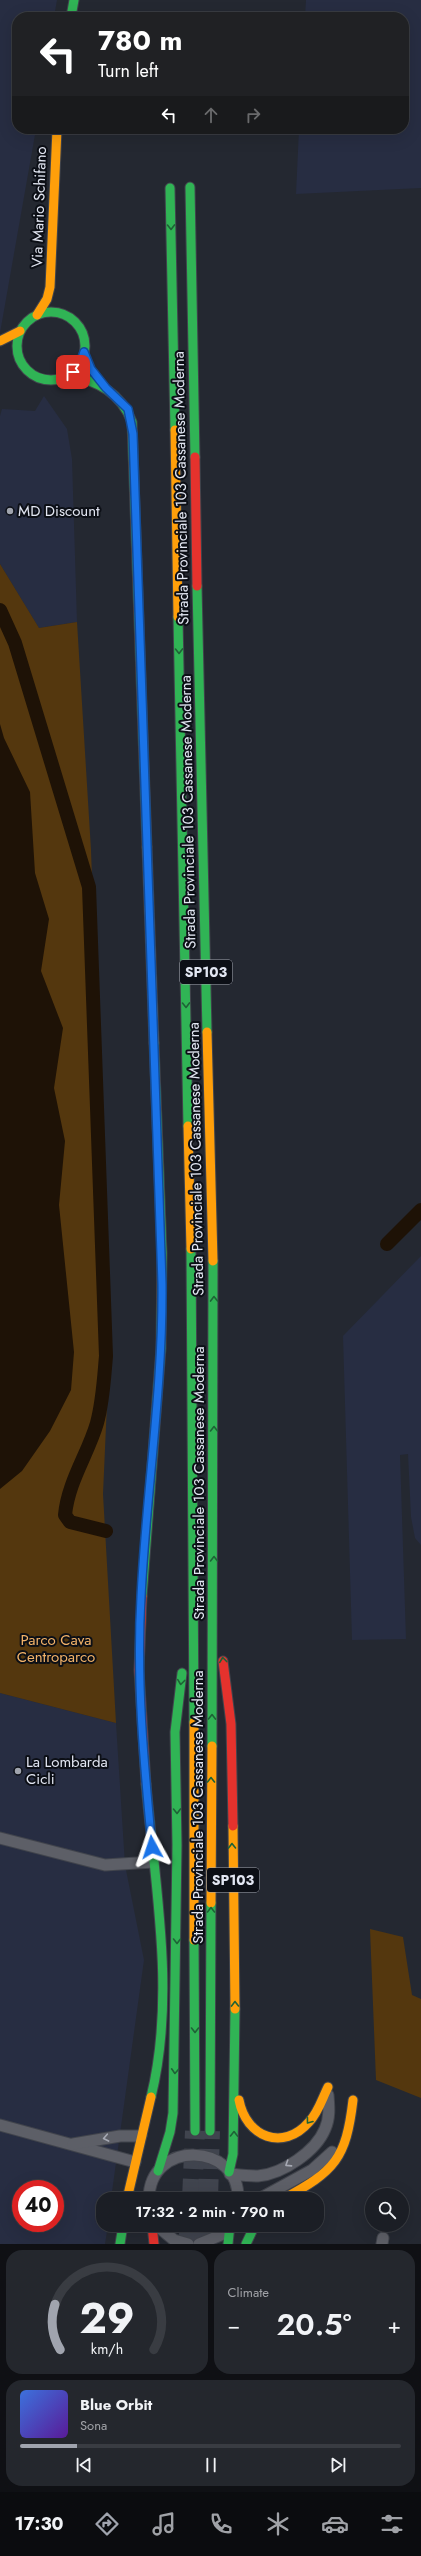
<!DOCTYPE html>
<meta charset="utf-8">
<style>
body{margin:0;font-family:Jost,sans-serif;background:#24272d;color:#f1f3f6;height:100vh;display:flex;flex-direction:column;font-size:15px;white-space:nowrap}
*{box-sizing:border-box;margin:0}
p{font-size:13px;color:#a0a2a7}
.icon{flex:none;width:22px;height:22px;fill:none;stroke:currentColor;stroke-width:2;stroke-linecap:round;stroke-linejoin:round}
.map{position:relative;height:2244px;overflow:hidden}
.details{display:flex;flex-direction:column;gap:6px;padding:6px;background:#0f1014;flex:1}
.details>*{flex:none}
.top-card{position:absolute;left:12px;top:12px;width:397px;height:122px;border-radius:16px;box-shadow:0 4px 16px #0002,0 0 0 1px #393c42;background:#202124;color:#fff;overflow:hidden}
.controls{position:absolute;left:365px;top:2188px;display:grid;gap:8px}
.controls a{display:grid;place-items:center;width:44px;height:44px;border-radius:50%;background:#1b1e25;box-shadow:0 4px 16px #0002,0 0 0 1px #393c42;font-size:20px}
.speed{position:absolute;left:12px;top:2180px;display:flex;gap:8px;font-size:20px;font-weight:700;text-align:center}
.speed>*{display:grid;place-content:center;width:52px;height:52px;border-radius:50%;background:#1b1e25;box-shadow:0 4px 16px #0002,0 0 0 1px #393c42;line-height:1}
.speed .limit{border:6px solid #d22;background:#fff;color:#111}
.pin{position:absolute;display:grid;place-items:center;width:34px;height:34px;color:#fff;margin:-17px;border-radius:8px;box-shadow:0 2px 6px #0006}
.me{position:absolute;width:44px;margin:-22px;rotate:355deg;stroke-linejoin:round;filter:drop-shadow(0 0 3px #0008)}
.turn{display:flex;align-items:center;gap:14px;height:84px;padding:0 20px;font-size:18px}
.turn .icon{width:52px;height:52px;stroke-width:2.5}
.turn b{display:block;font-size:28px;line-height:34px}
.lanes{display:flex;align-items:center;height:38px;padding:0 20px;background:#0003;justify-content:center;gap:20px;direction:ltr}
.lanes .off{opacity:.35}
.big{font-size:30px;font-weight:600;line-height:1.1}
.details .widget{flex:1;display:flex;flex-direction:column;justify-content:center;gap:6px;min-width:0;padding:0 14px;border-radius:16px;background:#24272d}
.details .dial{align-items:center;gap:0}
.dial svg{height:104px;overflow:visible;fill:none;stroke:#393c42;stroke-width:7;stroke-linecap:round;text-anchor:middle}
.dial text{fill:#f1f3f6;stroke:none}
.song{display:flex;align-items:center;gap:12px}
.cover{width:48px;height:48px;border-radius:6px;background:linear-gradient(135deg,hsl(220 70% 55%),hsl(270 70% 35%))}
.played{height:4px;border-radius:2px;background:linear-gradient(90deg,#a0a4ae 15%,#393c42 15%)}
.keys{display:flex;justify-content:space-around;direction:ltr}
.heat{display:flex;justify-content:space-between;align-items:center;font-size:22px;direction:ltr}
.details .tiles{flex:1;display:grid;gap:6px;grid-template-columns:1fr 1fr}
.widget:last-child{grid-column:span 2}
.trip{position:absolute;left:96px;top:2192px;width:228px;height:40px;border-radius:16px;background:#1b1e25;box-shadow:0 4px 16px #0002,0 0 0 1px #393c42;font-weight:600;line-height:40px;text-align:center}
.tab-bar{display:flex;height:64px;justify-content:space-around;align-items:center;background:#0b0c0f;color:#a0a2a7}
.tab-bar .icon{width:28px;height:28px}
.tab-bar .active{color:#a0a4ae}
.tab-bar b{font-size:18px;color:#f1f3f6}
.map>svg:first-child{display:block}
.built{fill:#272d42;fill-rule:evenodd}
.green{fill:#54370e}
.water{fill:#1e1206}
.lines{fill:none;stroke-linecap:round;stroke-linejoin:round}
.canal{stroke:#1e1206;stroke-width:14}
.highway-tunnel{stroke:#40444e;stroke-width:20;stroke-dasharray:20 10;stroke-linecap:butt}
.street-casing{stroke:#41444c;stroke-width:13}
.fast-casing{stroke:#41444c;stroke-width:11}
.slow-casing{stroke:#41444c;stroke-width:11}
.jam-casing{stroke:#41444c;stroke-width:11}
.street{stroke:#5d5f67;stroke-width:11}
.fast{stroke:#30b455;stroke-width:9}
.slow{stroke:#ff9f0a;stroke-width:9}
.jam{stroke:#e5322d;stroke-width:9}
.oneway{stroke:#1e6236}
.oneway2{stroke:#a6a9b3}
.route-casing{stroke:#114b97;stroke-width:10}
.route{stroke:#1a73e8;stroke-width:7}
.poi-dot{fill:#a0a4ae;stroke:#0c0f16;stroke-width:1.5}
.labels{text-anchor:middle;stroke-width:4;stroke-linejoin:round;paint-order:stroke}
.shield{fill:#0c0f16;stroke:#a2a6b0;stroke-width:1}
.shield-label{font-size:14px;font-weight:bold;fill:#e2e6f2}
.street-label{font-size:15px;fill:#e2e6f2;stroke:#0c0f16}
.poi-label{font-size:15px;fill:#e2e6f2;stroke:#0c0f16;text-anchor:start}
.park-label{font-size:15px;fill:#f3b369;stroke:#0c0f16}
</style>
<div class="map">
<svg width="421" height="2244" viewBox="0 0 421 2244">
<rect width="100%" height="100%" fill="#242831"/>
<g class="built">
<path d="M0,0H57L54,17H17V129H36L0,333Z"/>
<path d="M306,0H421V188L296,194L299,129H404V17H305Z"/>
<path d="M44,396L67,429L72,459L77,622L39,628L0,564V416L2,409L35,411Z"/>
<path d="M421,1256V1545L415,1538L411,1517L408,1454L400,1455L406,1639L352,1640L343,1336Z"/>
<path d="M0,1693L116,1723L125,1865L144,1960L111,2199H103V2225H108L105,2244H0ZM21,2189H55V2223H21Z"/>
</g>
<g class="green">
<path d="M0,564L39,628L77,622L91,850L109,1358L103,1494L116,1723L0,1693Z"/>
<path d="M370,1929L403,1937L412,1995L421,1999V2098L376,2080Z"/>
</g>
<path class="water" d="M0,724L4,738L30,792L35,873L49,919L41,971L63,1028L54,1088L65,1141L59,1205L74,1352L71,1390L50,1431L22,1471L0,1489Z"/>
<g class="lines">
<g class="canal">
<path d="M0,610L15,643L89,887L106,1356C104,1378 103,1401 97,1423C88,1454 68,1482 65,1515L70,1522L106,1531"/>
<path d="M387,1244L421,1210"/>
</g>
<g class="highway-tunnel">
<path d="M192,2199L195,2131"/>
<path d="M208,2199L210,2131"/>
<path d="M188,2244L190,2225"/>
<path d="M204,2244L206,2225"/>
</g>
<defs>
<g id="street">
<path d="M0,1838L105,1865L153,1862"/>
<path d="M0,2125L135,2162"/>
<path d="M73,2144L120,2136H141"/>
<path d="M230,2174C240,2175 249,2176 258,2176C283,2174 316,2151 325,2129C330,2118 329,2107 328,2095"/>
<path d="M149,2199C149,2139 240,2142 238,2199"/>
<path d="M259,2199L312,2170L332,2152"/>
<path d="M156,2225L174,2240L188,2244"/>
<path d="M199,2244L221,2235L229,2226"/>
<path d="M382,2244L383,2238"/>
</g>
<g id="fast">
<path d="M71,17L74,0"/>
<path d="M190,187L195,457"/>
<path d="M170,188L175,430"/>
<circle cx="51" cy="346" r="34"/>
<path d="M69,375C98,381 121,393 132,422L147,847"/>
<path d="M197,586L207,1032"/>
<path d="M178,617L188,1126"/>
<path d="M191,1249L194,1722"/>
<path d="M142,1596L161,1348L162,1253L154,1043"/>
<path d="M212,1746L213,1261"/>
<path d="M146,1784C155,1887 176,1995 151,2097"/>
<path d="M194,1940L195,2131"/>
<path d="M210,2131L211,1903"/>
<path d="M158,2171L170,2132L173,2113L177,1845L175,1732L182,1673"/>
<path d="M229,2172L233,2154L235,2009"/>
<path d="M120,2244L123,2225"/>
<path d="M228,2244L230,2225"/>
<path d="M246,2244L255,2225"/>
</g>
<g id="slow">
<path d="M37,315L47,299L50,287L57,129"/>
<path d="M0,341L20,331"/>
<path d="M175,430L178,617"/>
<path d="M147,847L154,1043"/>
<path d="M207,1032L213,1261"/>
<path d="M188,1126L191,1249"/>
<path d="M194,1722V1940"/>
<path d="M233,1826L235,2009"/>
<path d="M211,1903L212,1746"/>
<path d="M239,2100C246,2137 283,2152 309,2122C318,2113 322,2099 328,2087"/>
<path d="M127,2199L151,2097"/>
<path d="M283,2199C335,2171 346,2159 353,2100"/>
</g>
<g id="jam">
<path d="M195,457L197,586"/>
<path d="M142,1596L139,1670L146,1784"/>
<path d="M223,1661L231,1724L233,1826"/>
<path d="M152,2225L154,2244"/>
</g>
</defs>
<use href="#street" class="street-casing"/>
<use href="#fast" class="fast-casing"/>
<use href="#slow" class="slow-casing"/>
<use href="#jam" class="jam-casing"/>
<use href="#street" class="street"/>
<use href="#fast" class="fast"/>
<use href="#slow" class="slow"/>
<use href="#jam" class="jam"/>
</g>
<defs><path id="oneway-chevron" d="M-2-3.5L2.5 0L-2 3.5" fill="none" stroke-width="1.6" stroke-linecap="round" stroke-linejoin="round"/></defs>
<g class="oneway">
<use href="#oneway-chevron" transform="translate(171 227) rotate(89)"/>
<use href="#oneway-chevron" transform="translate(179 651) rotate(89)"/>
<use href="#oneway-chevron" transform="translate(186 1005) rotate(89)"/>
<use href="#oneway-chevron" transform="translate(214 1299) rotate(-91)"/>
<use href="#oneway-chevron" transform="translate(214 1429) rotate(-90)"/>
<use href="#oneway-chevron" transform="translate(214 1559) rotate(-90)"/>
<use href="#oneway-chevron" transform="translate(223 1660) rotate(-97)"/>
<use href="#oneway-chevron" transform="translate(181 1682) rotate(97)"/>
<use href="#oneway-chevron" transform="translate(212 1717) rotate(-89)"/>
<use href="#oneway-chevron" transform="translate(211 1780) rotate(-90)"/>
<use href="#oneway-chevron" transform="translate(177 1811) rotate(89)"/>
<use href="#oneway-chevron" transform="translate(232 1846) rotate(-91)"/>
<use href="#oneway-chevron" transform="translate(211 1910) rotate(-90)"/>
<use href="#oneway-chevron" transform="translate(177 1941) rotate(90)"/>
<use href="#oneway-chevron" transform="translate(235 2004) rotate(-91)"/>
<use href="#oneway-chevron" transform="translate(195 2030) rotate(90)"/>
<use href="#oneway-chevron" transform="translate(175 2071) rotate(93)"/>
<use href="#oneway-chevron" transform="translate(309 2121) rotate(127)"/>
<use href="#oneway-chevron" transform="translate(234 2134) rotate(-89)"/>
</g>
<g class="oneway2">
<use href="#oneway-chevron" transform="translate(106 2138) rotate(169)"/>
<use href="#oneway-chevron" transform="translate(288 2164) rotate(147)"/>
</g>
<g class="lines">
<defs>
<path id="route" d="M73,372L80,363L84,352L91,369L106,388L128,409L133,434L162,1284C163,1389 146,1493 141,1597C136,1681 144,1764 152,1847"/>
</defs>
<use href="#route" class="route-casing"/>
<use href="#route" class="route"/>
</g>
<g class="poi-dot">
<circle cx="10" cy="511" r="4"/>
<circle cx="18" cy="1771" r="4"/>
</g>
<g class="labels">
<g class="shield">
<rect x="180" y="960" width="52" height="24" rx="3"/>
<rect x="207" y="1868" width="52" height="24" rx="3"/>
</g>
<g class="shield-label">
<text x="206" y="977">SP103</text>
<text x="233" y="1885">SP103</text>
</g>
<g class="street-label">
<text transform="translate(39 207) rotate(-88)" y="5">Via Mario Schifano</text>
<text transform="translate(181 488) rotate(-91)" y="5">Strada Provinciale 103 Cassanese Moderna</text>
<text transform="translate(188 812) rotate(-91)" y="5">Strada Provinciale 103 Cassanese Moderna</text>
<text transform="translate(196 1159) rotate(-91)" y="5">Strada Provinciale 103 Cassanese Moderna</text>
<text transform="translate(199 1483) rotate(-90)" y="5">Strada Provinciale 103 Cassanese Moderna</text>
<text transform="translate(198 1807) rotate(-90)" y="5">Strada Provinciale 103 Cassanese Moderna</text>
</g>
<g class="poi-label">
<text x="18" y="516">MD Discount</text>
<text x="26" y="1767">La Lombarda<tspan x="26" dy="17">Cicli</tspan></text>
</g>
<g class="park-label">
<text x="56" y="1645">Parco Cava<tspan x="56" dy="17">Centroparco</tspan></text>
</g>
</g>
</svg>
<div class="controls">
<a><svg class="icon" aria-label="search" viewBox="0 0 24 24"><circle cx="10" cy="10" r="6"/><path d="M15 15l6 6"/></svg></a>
</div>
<div class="speed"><div class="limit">40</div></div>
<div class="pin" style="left:73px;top:372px;background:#d93025"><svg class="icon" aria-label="arrive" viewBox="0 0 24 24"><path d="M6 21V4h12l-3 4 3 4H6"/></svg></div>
<svg class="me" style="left:152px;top:1847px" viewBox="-20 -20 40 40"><path d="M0-17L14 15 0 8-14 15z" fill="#1a73e8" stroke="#fff" stroke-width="4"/></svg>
<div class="trip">17:32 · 2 min · 790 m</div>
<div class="top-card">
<div class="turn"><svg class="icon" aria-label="left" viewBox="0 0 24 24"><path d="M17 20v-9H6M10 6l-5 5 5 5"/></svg><div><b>780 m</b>Turn left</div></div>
<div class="lanes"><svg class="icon" aria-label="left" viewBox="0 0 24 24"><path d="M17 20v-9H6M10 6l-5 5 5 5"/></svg><svg class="icon off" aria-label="ahead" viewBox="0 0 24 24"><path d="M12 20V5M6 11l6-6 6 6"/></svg><svg class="icon off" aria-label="right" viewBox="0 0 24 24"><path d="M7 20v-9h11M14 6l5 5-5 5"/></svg></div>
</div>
</div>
<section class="details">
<div class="tiles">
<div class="widget dial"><svg viewBox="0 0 100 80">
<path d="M14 69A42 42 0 1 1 86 69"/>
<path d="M14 69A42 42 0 0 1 10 34" stroke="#a0a4ae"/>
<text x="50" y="56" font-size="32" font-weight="700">29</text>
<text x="50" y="72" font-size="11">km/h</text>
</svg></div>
<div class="widget"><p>Climate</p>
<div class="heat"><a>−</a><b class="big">20.5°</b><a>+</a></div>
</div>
<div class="widget">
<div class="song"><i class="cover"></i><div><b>Blue Orbit</b><p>Sona</p></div></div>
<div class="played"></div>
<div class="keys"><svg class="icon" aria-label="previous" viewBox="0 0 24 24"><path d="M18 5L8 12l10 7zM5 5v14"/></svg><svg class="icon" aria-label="pause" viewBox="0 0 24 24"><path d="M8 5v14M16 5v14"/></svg><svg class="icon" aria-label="next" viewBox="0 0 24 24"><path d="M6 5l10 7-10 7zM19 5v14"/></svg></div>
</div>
</div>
</section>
<nav class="tab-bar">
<b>17:30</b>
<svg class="icon active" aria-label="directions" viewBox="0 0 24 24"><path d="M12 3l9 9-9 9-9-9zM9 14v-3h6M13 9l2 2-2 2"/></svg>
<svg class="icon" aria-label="music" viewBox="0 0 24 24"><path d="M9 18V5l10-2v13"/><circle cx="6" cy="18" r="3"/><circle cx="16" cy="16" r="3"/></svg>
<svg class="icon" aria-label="phone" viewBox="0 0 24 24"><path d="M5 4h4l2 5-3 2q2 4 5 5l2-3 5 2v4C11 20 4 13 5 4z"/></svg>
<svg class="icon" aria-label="climate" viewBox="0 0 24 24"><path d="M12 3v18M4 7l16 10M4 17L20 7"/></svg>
<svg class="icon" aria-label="car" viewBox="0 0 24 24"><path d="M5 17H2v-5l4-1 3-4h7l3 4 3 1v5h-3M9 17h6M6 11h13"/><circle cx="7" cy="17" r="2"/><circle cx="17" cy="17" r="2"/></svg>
<svg class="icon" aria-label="filters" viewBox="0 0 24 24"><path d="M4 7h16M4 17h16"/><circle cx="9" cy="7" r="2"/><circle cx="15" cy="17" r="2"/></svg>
</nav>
